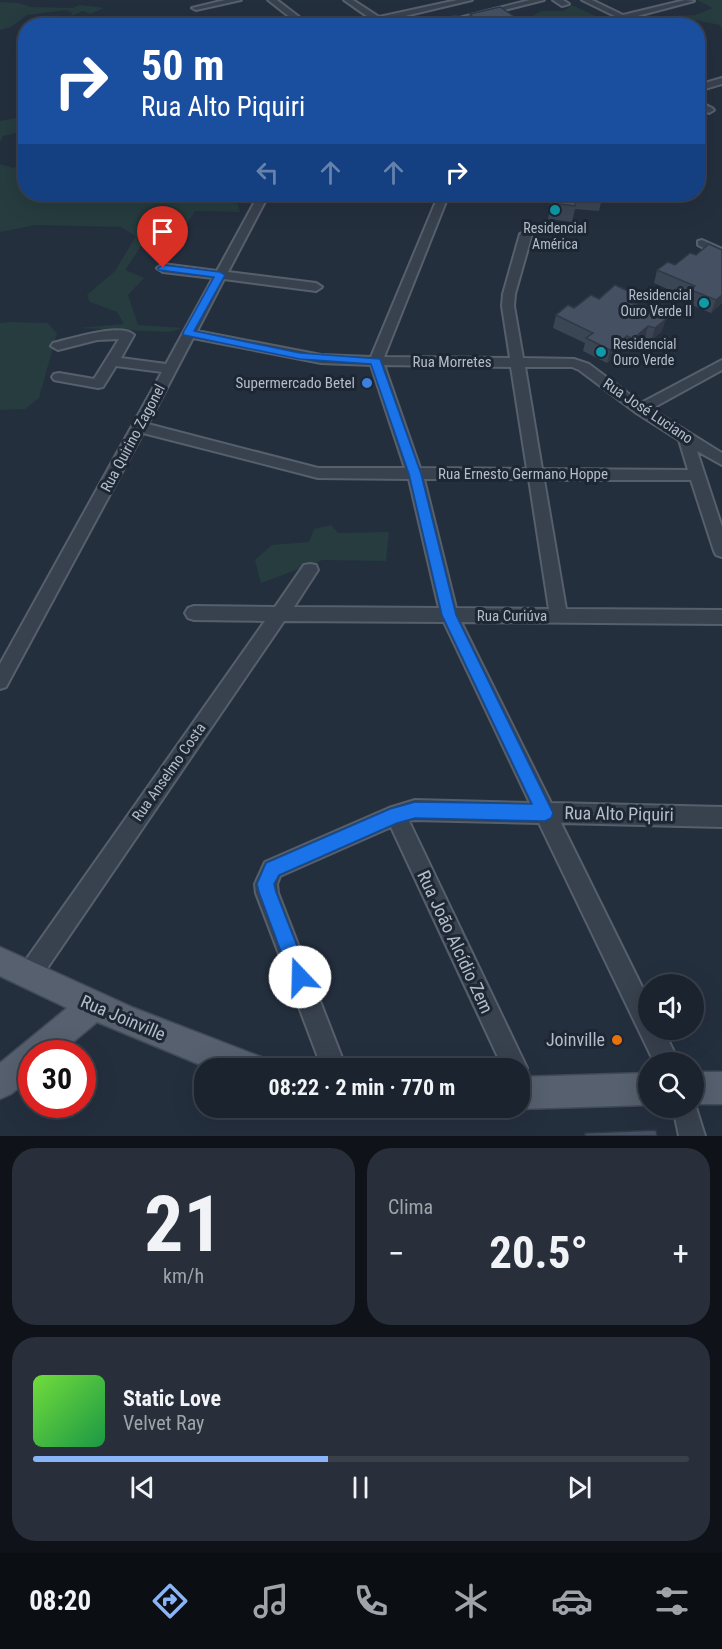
<!DOCTYPE html>
<html lang="pt">
<meta charset="utf-8">
<style>
body{margin:0;font-family:"Roboto Condensed",sans-serif;background:#282f3a;color:#f1f3f6;height:100vh;display:flex;flex-direction:column;font-size:22px;white-space:nowrap}
*{box-sizing:border-box;margin:0}
p{font-size:20px;color:#a0a4aa}
.icon{flex:none;width:33px;height:33px;fill:none;stroke:currentColor;stroke-width:2;stroke-linecap:round;stroke-linejoin:round}
.map{position:relative;height:1136px;overflow:hidden}
.drawer{display:flex;flex-direction:column;gap:12px;padding:12px;background:#0f1319;flex:1}
.drawer>*{flex:none}
.hud{position:absolute;left:18px;top:18px;width:687px;height:183px;border-radius:24px;box-shadow:0 6px 24px #0002,0 0 0 2px #39404a;background:#1a4fa0;color:#fff;overflow:hidden}
.buttons{position:absolute;left:638px;top:974px;display:grid;gap:12px}
.buttons a{display:grid;place-items:center;width:66px;height:66px;border-radius:50%;background:#1b232e;box-shadow:0 6px 24px #0002,0 0 0 2px #39404a;font-size:30px}
.speed{position:absolute;left:18px;top:1040px;display:flex;gap:12px;font-size:30px;font-weight:700;text-align:center}
.speed>*{display:grid;place-content:center;width:78px;height:78px;border-radius:50%;background:#1b232e;box-shadow:0 6px 24px #0002,0 0 0 2px #39404a;line-height:1}
.speed .limit{border:9px solid #d22;background:#fff;color:#111}
.pin{position:absolute;display:grid;place-items:center;width:51px;height:51px;color:#fff;margin:-62px -26px;border-radius:50% 50% 50% 0;rotate:-45deg;box-shadow:0 0 6px #0007}
.pin .icon{rotate:45deg}
.me{position:absolute;width:66px;margin:-33px;rotate:339deg;stroke-linejoin:round;filter:drop-shadow(0 0 4px #0008)}
.turn{display:flex;align-items:center;gap:21px;height:126px;padding:0 24px;font-size:27px}
.turn .icon{width:78px;height:78px;stroke-width:2.5}
.turn b{display:block;font-size:42px;line-height:51px}
.lanes{display:flex;align-items:center;height:57px;padding:0 24px;background:#0003;justify-content:center;gap:30px;direction:ltr}
.lanes .off{opacity:.35}
.big{font-size:45px;font-weight:700;line-height:1.1}
.drawer .card{flex:1;display:flex;flex-direction:column;justify-content:center;gap:9px;min-width:0;padding:0 21px;border-radius:24px;background:#282f3a}
.drawer .dial{align-items:center;gap:0}
.dial b{font-size:78px;line-height:1}
.song{display:flex;align-items:center;gap:18px}
.cover{width:72px;height:72px;border-radius:9px;background:linear-gradient(135deg,hsl(100 70% 55%),hsl(140 70% 35%))}
.played{height:6px;border-radius:3px;background:linear-gradient(90deg,#8ab4f8 45%,#39404a 45%)}
.keys{display:flex;justify-content:space-around;direction:ltr}
.heat{display:flex;justify-content:space-between;align-items:center;font-size:33px;direction:ltr}
.drawer .tiles{flex:1;display:grid;gap:12px;grid-template-columns:1fr 1fr}
.card:last-child{grid-column:span 2}
.trip{position:absolute;left:194px;top:1058px;width:336px;height:60px;border-radius:24px;background:#1b232e;box-shadow:0 6px 24px #0002,0 0 0 2px #39404a;font-weight:700;line-height:60px;text-align:center}
.tabs{display:flex;height:96px;justify-content:space-around;align-items:center;background:#0b0e12;color:#a0a4aa}
.tabs .icon{width:42px;height:42px}
.tabs .active{color:#8ab4f8}
.tabs b{font-size:27px;color:#f1f3f6}
.map>svg:first-child{display:block}
.green{fill:#263c3f}
.lines{fill:none;stroke-linecap:round;stroke-linejoin:round}
.minor-casing{stroke:#565f6c;stroke-width:4}
.major-casing{stroke:#414a57;stroke-width:3}
.minor{fill:#38414e;fill-rule:evenodd}
.major{fill:#56606e;fill-rule:evenodd}
.wall{fill:#3b4654}
.shaded-wall{fill:#303945}
.building{fill:#455162;stroke:#303945;stroke-width:1.5}
.route{fill:#1a73e8;stroke:#114b97;stroke-width:1.5}
.culture-dot{fill:#0f9aa8;stroke:#1d2633;stroke-width:2}
.shop-dot{fill:#3f7fe0;stroke:#1d2633;stroke-width:2}
.food-dot{fill:#e8710a;stroke:#1d2633;stroke-width:2}
.labels{text-anchor:middle;stroke-width:6;stroke-linejoin:round;paint-order:stroke}
.far-poi-label{font-size:14px;fill:#b4bcc9;stroke:#1d2633}
.street-label{font-size:15px;fill:#b4bcc9;stroke:#1d2633}
.poi-label{font-size:15px;fill:#b4bcc9;stroke:#1d2633;text-anchor:end}
.near-street-label{font-size:18px;fill:#b4bcc9;stroke:#1d2633}
.near-poi-label{font-size:18px;fill:#b4bcc9;stroke:#1d2633;text-anchor:end}
</style>
<div class="map">
<svg width="722" height="1136" viewBox="0 0 722 1136">
<rect width="100%" height="100%" fill="#242f3e"/>
<g class="green">
<path d="M697,0H722V29L720,25L685,18L669,22L656,20L667,16L695,15L713,8Z"/>
<path d="M0,2L18,3L32,7L72,8L80,5L104,8L90,14L83,11L71,16L72,13L67,10L27,15L11,27L0,30Z"/>
<path d="M572,5L615,25H540L526,20L541,11H564Z"/>
<path d="M25,116V131L3,136L0,142V121Z"/>
<path d="M25,163L26,194H74L77,198L87,194H206V197L238,204L240,212L195,211L182,232L151,231L125,270L144,278L128,295L138,325L182,328L170,332L79,328L124,324L117,312L90,302L87,295L115,271L136,236L121,227L35,225L0,232V164L13,168Z"/>
<path d="M10,322L47,323L57,333L39,398L25,409L0,410V323Z"/>
<path d="M331,525L338,533L389,532L386,561L323,560L261,583L255,560L272,545L309,542L314,529Z"/>
</g>
<g class="lines">
<defs>
<g id="minor">
<path d="M225,0H241L196,10L192,8Z"/>
<path d="M268,0H277L311,26H301Z"/>
<path d="M344,0H353L379,17L457,0H472L363,26H346L371,19Z"/>
<path d="M530,0H544L465,20L472,26H462L455,19Z"/>
<path d="M553,0H563L569,4L562,6Z"/>
<path d="M582,0H592L623,15L685,0L694,1L630,18L635,22L631,24Z"/>
<path d="M722,78V84L698,91V85Z"/>
<path d="M698,101L712,108L714,110L709,113L698,108Z"/>
<path d="M259,194H269L228,272L316,283L322,287L316,291L224,279L197,331L321,355L371,357L439,194H449L384,357L510,358L502,306L503,294L520,234L526,231L532,234L515,294L514,306L523,358L574,359L589,364L641,403L722,360V370L651,409L722,453V465L697,451L722,527V557L716,555L714,551L691,480H544L566,609L722,610V624L461,622L551,803L722,807V827L561,823L648,999V1029H663L679,1062H654L539,823L415,820L409,821L527,1068L524,1077L519,1078V1068H503L391,827L280,876L277,884L278,893L346,1068H322L256,893L255,884L265,862L389,808L415,800L530,803L444,622L284,621L37,983L29,986L21,983L18,975L21,967L265,621L194,620L188,618L185,613L188,608L194,606L275,607L304,565L310,564L316,565L318,570L294,607L439,608L409,479L318,478L143,433L6,687L0,689V664L162,372L116,366L103,387L98,388L59,381L54,380L52,377L54,374L59,373L94,379L119,339L97,340L58,350L51,346L53,343C71,339 121,322 134,335L121,358L166,364L213,278L163,272L157,268L163,264L217,271ZM193,338L321,363L371,365L405,468H318L148,424ZM384,365L511,367L527,469L420,468ZM525,367H572L579,370L635,412L679,440L688,470L542,469ZM424,479H529L549,609L456,608Z"/>
<path d="M318,194H354L362,197C354,203 326,200 318,194Z"/>
<path d="M702,240L722,249V258L698,245V241Z"/>
<path d="M693,1098L705,1136H679L673,1107H693Z"/>
</g>
<g id="major">
<path d="M0,947L134,1008L261,1057L265,1068H208L97,1022L60,1053H32V1077L11,1094L0,1099V1063L67,1008L0,976Z"/>
<rect x="693" y="1072" width="29" height="32"/>
<path d="M648,1073V1105L519,1109L515,1107H519V1077Z"/>
</g>
</defs>
<use href="#minor" class="minor-casing"/>
<use href="#major" class="major-casing"/>
<use href="#minor" class="minor"/>
<use href="#major" class="major"/>
</g>
<g class="wall">
<path d="M500,7L521,21H526L534,26H422L443,21V19L456,15L463,21H470V14Z"/>
<path d="M512,194H535L533,199L511,197Z"/>
<path d="M543,194H603L599,211L575,209L572,222L548,219L553,195Z"/>
<path d="M668,262L722,303L711,313L687,303L688,298L654,283L657,270Z"/>
<path d="M639,296L636,305L662,331L651,341L645,338L629,352L623,349L607,363L583,351L585,343L553,328L556,315L574,308Z"/>
</g>
<g class="shaded-wall">
<path d="M722,295V303L711,313L716,300Z"/>
<path d="M639,296L635,309L631,303Z"/>
<path d="M666,319L662,331L651,341L655,328Z"/>
<path d="M648,326L645,338L629,352L633,339Z"/>
<path d="M627,336L623,349L607,363L610,350Z"/>
</g>
<g class="building">
<path d="M500,7L521,21H526L534,26H422L446,21L443,19L456,15L463,21H473L475,19L470,14Z"/>
<path d="M553,194H578L575,206L551,203Z"/>
<path d="M709,244L722,250V295L716,300L691,290L695,286L657,270L668,262L675,265L690,253L696,255Z"/>
<path d="M615,285L639,296L631,303L666,319L655,328L648,326L633,339L627,336L610,350L586,338L593,333L556,315L568,305L574,308L591,295L599,299Z"/>
<path d="M656,1130L657,1136H585V1133Z"/>
</g>
<path class="route" d="M163,265L220,272L225,275L194,331L300,353L380,359L421,474L456,615L553,813L551,818L545,821L415,818L397,823L279,875L274,884L276,892L309,977L306,984L300,986L293,984L259,892L257,884L266,863L390,809L415,802L532,804L442,615L409,474L371,364L300,359L184,335L183,333L214,277L159,270L158,268Z"/>
<g class="culture-dot">
<circle cx="555" cy="210" r="6"/>
<circle cx="704" cy="303" r="6"/>
<circle cx="601" cy="352" r="6"/>
</g>
<circle class="shop-dot" cx="367" cy="383" r="6"/>
<circle class="food-dot" cx="617" cy="1040" r="6"/>
<g class="labels">
<g class="far-poi-label">
<text x="555" y="233">Residencial<tspan x="555" dy="16">América</tspan></text>
<text x="692" y="300" text-anchor="end">Residencial<tspan x="692" dy="16">Ouro Verde II</tspan></text>
<text x="613" y="349" text-anchor="start">Residencial<tspan x="613" dy="16">Ouro Verde</tspan></text>
</g>
<g class="street-label">
<text x="452" y="367">Rua Morretes</text>
<text transform="translate(648 411) rotate(34)" y="5">Rua José Luciano</text>
<text transform="translate(133 438) rotate(-62)" y="5">Rua Quirino Zagonel</text>
<text x="523" y="479">Rua Ernesto Germano Hoppe</text>
<text x="512" y="621">Rua Curiúva</text>
<text transform="translate(169 772) rotate(-55)" y="5">Rua Anselmo Costa</text>
</g>
<g class="poi-label">
<text x="355" y="388">Supermercado Betel</text>
</g>
<g class="near-street-label">
<text transform="translate(619 814) rotate(1)" y="6">Rua Alto Piquiri</text>
<text transform="translate(455 942) rotate(65)" y="6">Rua João Alcídio Zem</text>
<text transform="translate(123 1018) rotate(23)" y="6">Rua Joinville</text>
</g>
<g class="near-poi-label">
<text x="605" y="1046">Joinville</text>
</g>
</g>
</svg>
<div class="buttons">
<a><svg class="icon" aria-label="sound" viewBox="0 0 24 24"><path d="M4 9h4l5-4v14l-5-4H4zM17 9q2 3 0 6"/></svg></a>
<a><svg class="icon" aria-label="search" viewBox="0 0 24 24"><circle cx="10" cy="10" r="6"/><path d="M15 15l6 6"/></svg></a>
</div>
<div class="speed"><div class="limit">30</div></div>
<div class="pin" style="left:163px;top:268px;background:#d93025"><svg class="icon" aria-label="arrive" viewBox="0 0 24 24"><path d="M6 21V4h12l-3 4 3 4H6"/></svg></div>
<svg class="me" style="left:300px;top:977px" viewBox="-20 -20 40 40"><circle r="19" fill="#fff"/><path d="M0-13L10 11 0 6-10 11z" fill="#1a73e8"/></svg>
<div class="trip">08:22 · 2 min · 770 m</div>
<div class="hud">
<div class="turn"><svg class="icon" aria-label="right" viewBox="0 0 24 24"><path d="M7 20v-9h11M14 6l5 5-5 5"/></svg><div><b>50 m</b>Rua Alto Piquiri</div></div>
<div class="lanes"><svg class="icon off" aria-label="left" viewBox="0 0 24 24"><path d="M17 20v-9H6M10 6l-5 5 5 5"/></svg><svg class="icon off" aria-label="ahead" viewBox="0 0 24 24"><path d="M12 20V5M6 11l6-6 6 6"/></svg><svg class="icon off" aria-label="ahead" viewBox="0 0 24 24"><path d="M12 20V5M6 11l6-6 6 6"/></svg><svg class="icon" aria-label="right" viewBox="0 0 24 24"><path d="M7 20v-9h11M14 6l5 5-5 5"/></svg></div>
</div>
</div>
<section class="drawer">
<div class="tiles">
<div class="card dial"><b>21</b><p>km/h</p></div>
<div class="card"><p>Clima</p>
<div class="heat"><a>−</a><b class="big">20.5°</b><a>+</a></div>
</div>
<div class="card">
<div class="song"><i class="cover"></i><div><b>Static Love</b><p>Velvet Ray</p></div></div>
<div class="played"></div>
<div class="keys"><svg class="icon" aria-label="previous" viewBox="0 0 24 24"><path d="M18 5L8 12l10 7zM5 5v14"/></svg><svg class="icon" aria-label="pause" viewBox="0 0 24 24"><path d="M8 5v14M16 5v14"/></svg><svg class="icon" aria-label="next" viewBox="0 0 24 24"><path d="M6 5l10 7-10 7zM19 5v14"/></svg></div>
</div>
</div>
</section>
<nav class="tabs">
<b>08:20</b>
<svg class="icon active" aria-label="directions" viewBox="0 0 24 24"><path d="M12 3l9 9-9 9-9-9zM9 14v-3h6M13 9l2 2-2 2"/></svg>
<svg class="icon" aria-label="music" viewBox="0 0 24 24"><path d="M9 18V5l10-2v13"/><circle cx="6" cy="18" r="3"/><circle cx="16" cy="16" r="3"/></svg>
<svg class="icon" aria-label="phone" viewBox="0 0 24 24"><path d="M5 4h4l2 5-3 2q2 4 5 5l2-3 5 2v4C11 20 4 13 5 4z"/></svg>
<svg class="icon" aria-label="climate" viewBox="0 0 24 24"><path d="M12 3v18M4 7l16 10M4 17L20 7"/></svg>
<svg class="icon" aria-label="car" viewBox="0 0 24 24"><path d="M5 17H2v-5l4-1 3-4h7l3 4 3 1v5h-3M9 17h6M6 11h13"/><circle cx="7" cy="17" r="2"/><circle cx="17" cy="17" r="2"/></svg>
<svg class="icon" aria-label="filters" viewBox="0 0 24 24"><path d="M4 7h16M4 17h16"/><circle cx="9" cy="7" r="2"/><circle cx="15" cy="17" r="2"/></svg>
</nav>
